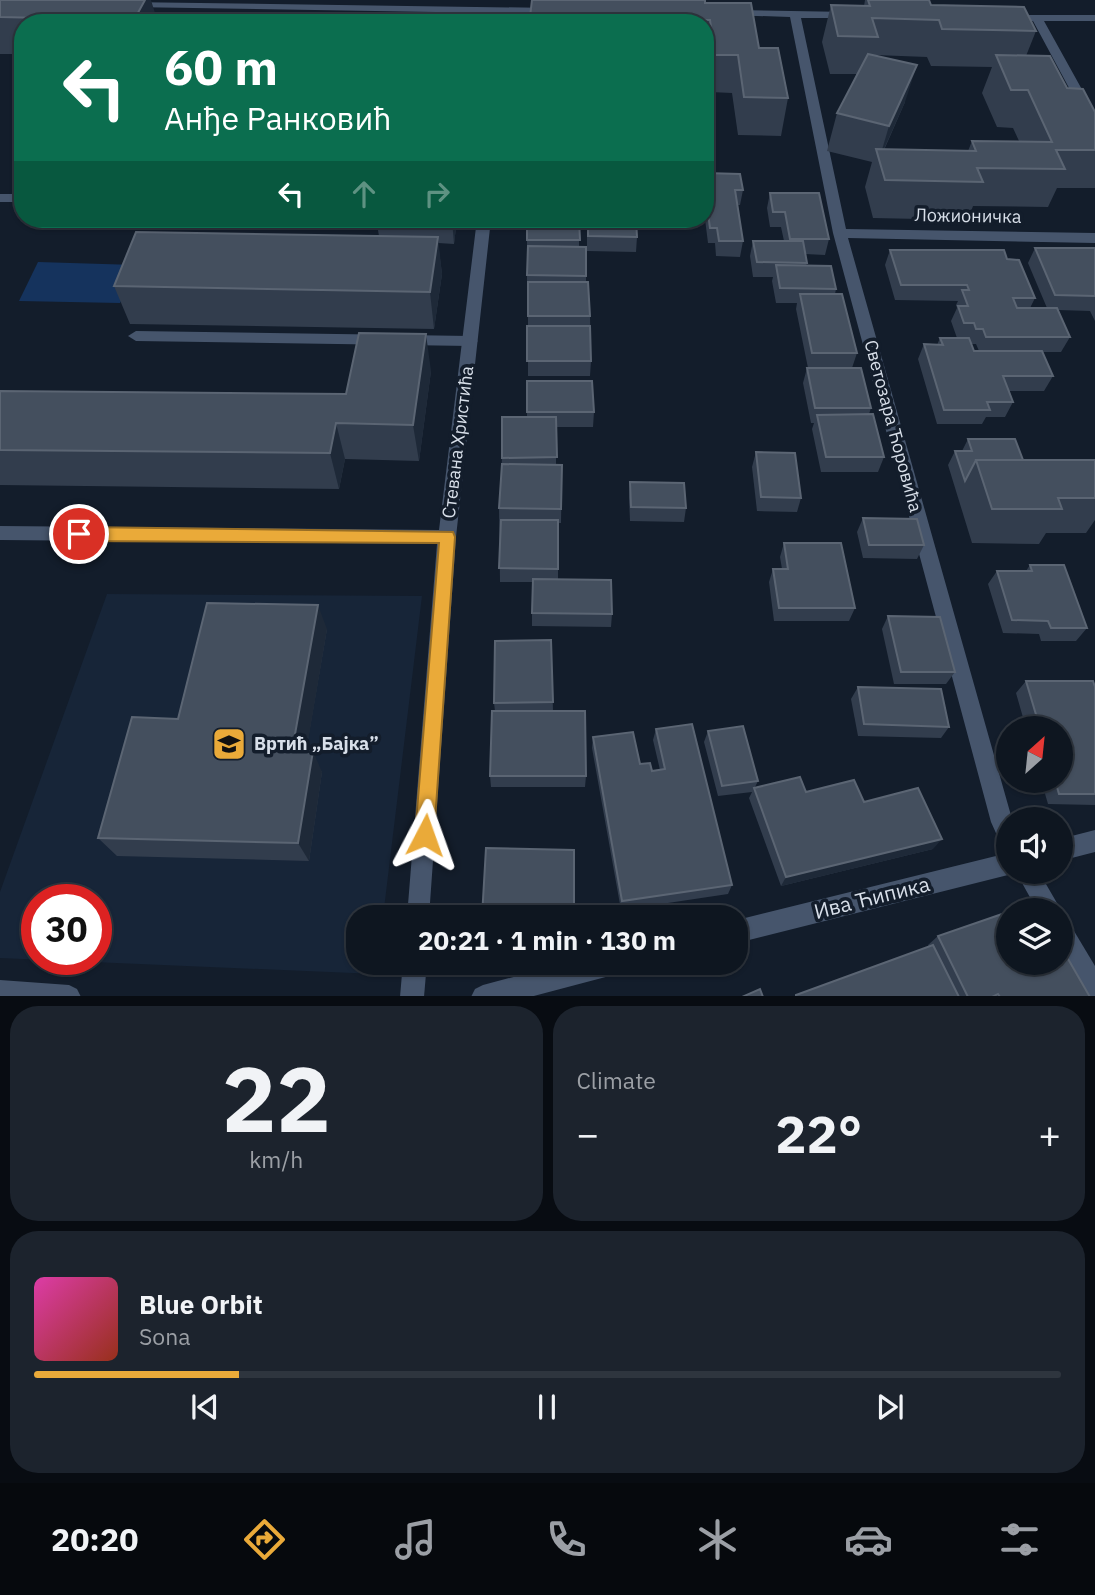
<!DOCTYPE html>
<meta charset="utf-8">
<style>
body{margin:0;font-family:"IBM Plex Sans",sans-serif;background:#1c232d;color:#f1f3f6;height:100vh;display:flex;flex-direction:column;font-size:26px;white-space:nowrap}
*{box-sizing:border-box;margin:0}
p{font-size:23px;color:#9b9fa5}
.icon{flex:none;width:38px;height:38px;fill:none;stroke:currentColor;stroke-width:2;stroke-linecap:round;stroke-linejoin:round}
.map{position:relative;height:996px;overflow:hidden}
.side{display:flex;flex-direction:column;gap:10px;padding:10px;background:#080c12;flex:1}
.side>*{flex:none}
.banner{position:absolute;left:14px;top:14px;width:700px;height:214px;border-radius:28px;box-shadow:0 2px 5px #0004,0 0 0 2px #2e353e;background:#0b6e4f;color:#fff;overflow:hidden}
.needle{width:46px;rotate:27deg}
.buttons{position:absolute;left:996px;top:716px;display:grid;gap:14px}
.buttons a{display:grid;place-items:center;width:77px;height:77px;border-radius:50%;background:#0e1620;box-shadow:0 2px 5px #0004,0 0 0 2px #2e353e;font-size:35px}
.speed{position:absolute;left:21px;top:884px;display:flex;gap:14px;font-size:35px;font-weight:700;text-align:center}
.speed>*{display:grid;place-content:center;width:91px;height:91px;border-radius:50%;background:#0e1620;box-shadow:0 2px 5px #0004,0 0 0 2px #2e353e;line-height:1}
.speed .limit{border:10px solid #d22;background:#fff;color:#111}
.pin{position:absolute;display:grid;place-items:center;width:60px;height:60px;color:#fff;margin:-30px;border:4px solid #fff;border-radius:50%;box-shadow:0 2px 7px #0007}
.me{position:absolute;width:77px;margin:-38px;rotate:4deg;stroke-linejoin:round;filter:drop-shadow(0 0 5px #0008)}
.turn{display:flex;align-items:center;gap:24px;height:147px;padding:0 35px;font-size:32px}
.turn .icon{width:91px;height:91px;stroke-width:2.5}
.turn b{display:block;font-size:49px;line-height:60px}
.lanes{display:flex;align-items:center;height:66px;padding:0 35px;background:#0003;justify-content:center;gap:35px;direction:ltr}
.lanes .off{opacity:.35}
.big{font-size:52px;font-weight:700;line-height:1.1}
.side .widget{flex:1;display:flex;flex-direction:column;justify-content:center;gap:10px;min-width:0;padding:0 24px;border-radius:28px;background:#1c232d}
.side .dial{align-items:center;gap:0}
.dial b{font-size:91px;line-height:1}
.song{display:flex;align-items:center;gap:21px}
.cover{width:84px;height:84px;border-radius:10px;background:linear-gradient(135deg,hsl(320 70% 55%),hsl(10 70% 35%))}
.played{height:7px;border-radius:4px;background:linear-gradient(90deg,#eaaa39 20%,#2e353e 20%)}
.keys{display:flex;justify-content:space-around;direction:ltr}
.heat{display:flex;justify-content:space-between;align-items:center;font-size:38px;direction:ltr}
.side .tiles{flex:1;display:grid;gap:10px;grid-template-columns:1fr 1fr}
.widget:last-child{grid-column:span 2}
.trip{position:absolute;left:346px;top:905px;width:402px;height:70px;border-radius:28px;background:#0e1620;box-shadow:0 2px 5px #0004,0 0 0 2px #2e353e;font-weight:700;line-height:70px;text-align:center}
.menu{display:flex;height:112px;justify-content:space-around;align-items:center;background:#06090d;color:#9b9fa5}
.menu .icon{width:49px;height:49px}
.menu .selected{color:#eaaa39}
.menu b{font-size:32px;color:#f1f3f6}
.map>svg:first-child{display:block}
.built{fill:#172538;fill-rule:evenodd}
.green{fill:#15335d}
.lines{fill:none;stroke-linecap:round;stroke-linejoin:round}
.service{fill:#46556c;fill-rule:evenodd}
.minor{fill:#46556c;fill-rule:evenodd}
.wall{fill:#323d4d;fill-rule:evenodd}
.shaded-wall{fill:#1e2938}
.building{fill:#444f5e;stroke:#5b6573;stroke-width:2}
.route{fill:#eaaa39;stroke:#986e25;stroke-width:2}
.labels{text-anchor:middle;stroke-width:7;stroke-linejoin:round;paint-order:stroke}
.street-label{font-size:18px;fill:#d8dfe9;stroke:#131d2b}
.poi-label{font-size:18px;font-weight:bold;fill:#d8dfe9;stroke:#131d2b;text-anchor:start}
.near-street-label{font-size:21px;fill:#d8dfe9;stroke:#131d2b}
</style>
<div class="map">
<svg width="1095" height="997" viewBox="0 0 1095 997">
<rect width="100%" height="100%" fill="#131d2b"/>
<path class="built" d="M107,594L422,596L383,917H359V962L378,963L376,974L0,958V892ZM37,900H96V959H37Z"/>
<g class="green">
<path d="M197,15L488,21L194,23Z"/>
<path d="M38,262L136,265L120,303L19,301Z"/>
</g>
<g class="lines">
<g class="service">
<rect x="0" y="194" width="23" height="8"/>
<path d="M136,331L470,336L478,341L470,346L136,341L128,336Z"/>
<path d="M0,980L69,985L77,989L81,997H0Z"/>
</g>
<g class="minor">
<path d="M125,2L553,8L559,11L553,14L129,7L123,4Z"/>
<path d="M731,10L850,12L856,15L850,18H801L846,229L1095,233V243L848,238L1012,819H1008V845L1000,842L991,822L833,233L790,17L727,15V11Z"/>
<path d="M1004,15H1095V21H1044L1095,113V129L1089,125L1033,21L1008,20L1002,17Z"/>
<path d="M477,219H491L456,537L429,917H407L437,544L0,540V526L439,530Z"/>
<path d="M1095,830V852L1060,861V839Z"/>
<path d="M1008,853V872H1016L1008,875L737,943V920Z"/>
<path d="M1016,872H1039L1061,910L1060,912V910H1037Z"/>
<path d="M1060,918L1068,921L1095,966V997H1086L1060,952Z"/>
<path d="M403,962H427L424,997H400Z"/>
<path d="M570,962H629L625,970L617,974L530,997H471L475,989L483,985Z"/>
</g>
</g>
<g class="wall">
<path d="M0,0L158,23H23V54H0Z"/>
<path d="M532,0L705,3L759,48L788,98L781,136L738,135L732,93L710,92L705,57V23H531Z"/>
<path d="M865,0H929L931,5L1036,31L1026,56L1095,112V188H1057L1048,207L973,206L968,220L873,218L865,187L872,162L827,151L837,113L857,74H830L822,42L831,5L864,6ZM875,55L927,57L931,66L992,67L982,93L997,127L1013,128L1019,141H972L968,151L884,150L905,102Z"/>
<path d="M705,173L743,190L740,205H737L743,241L740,257L716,256L715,243H708L705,219Z"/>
<path d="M770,193L829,239L825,255L805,254L807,263L806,266L836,289L835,294L857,353L852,368H808L796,309L797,303H776L772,281L773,277H753L750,256L753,241H784L781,227H770L767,208Z"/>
<path d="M376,219H457L454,244L438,243L442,274L434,329L130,324L114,286L379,236Z"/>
<path d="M527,219H655H636L637,237L636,252L587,251V220H579V247H586V282L590,316L591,361L590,376H528V290H527Z"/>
<path d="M1035,248H1095V321L1090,311L1058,310L1070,337L1061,352H1043L1053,376L1044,391H1009L1013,402L1005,417H986L982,424H937L918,359L924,344L937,345L940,338H957L951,321L957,308L956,305L958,301L895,300L885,265L890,250L1007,259L1035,298L1030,308H1047L1028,263ZM971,344H976L979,351H974Z"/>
<path d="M807,368L871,408L869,414L884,457L878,472H821L812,429L814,423H811L803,383Z"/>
<path d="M431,371L419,461L345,459L339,489L0,485V391L346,394Z"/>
<path d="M527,381L594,412L593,427H556V465H562L561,523H558V580L612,614L611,627L532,626V582H500L499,508L502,458L527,417Z"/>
<path d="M968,439L1023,460H1095V520L1086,533H1046L1039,544L972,543L948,465L955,451H962Z"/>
<path d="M756,452L801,498L797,512L757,511L752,467Z"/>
<path d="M630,482L686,508L684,522L630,521L629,497Z"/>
<path d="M863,518L924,545L917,559L863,558L857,532Z"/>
<path d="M784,543L855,608L849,621H774L769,582L773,569H782L780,557Z"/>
<path d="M1030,565L1087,628L1076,641H1041L1039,634L1003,633L988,584L997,571H1026Z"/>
<path d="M888,616L955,672L946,684H894L882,629Z"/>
<path d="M327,629L306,751L322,772L309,861L117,856L98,838L178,719Z"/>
<path d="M551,640L553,711L586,776L585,787H491L490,776L495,711L494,703Z"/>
<path d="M1026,681L1095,687V805L1048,804L1041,780H1060V728H1026L1016,693Z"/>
<path d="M858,687L949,727L941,738L858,736L851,699Z"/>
<path d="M656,729L732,885L728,894L621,910L592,748L593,737L652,771L660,770L653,740Z"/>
<path d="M708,731L758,781L755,787L806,792L864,802L933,849L781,886L749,798L752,792L718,796L704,742Z"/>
<path d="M938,936L1090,997H794L796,995L929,947L928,945Z"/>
</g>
<g class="shaded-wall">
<path d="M145,0H151L158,23H135L134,20Z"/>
<path d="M917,65L905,102L879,160L889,126Z"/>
<path d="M452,219H457L454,244Z"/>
<path d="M438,237L442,274L434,329L430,292Z"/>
<path d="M426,334L431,371L419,461L413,425Z"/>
<path d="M336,423L345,459L339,489L330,453Z"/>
<path d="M318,605L327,629L303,771L292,751Z"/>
<path d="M313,751L322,772L309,861L298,843Z"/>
<path d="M942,839L933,849L781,886L786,877Z"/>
</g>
<g class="building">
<path d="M0,0H145L134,20L0,17Z"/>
<path d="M532,0H705V3H751L759,48H778L788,98L744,97L738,55H715L710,20L530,17Z"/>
<path d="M868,0H929L931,5L1024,7L1036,31L942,29L939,20L872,18L878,37L838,36L831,5L870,6Z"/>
<path d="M868,54L917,65L889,126L837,113Z"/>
<path d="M996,55L1050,56L1067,88L1083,89L1095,112V150H1056L1065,169L977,168L983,182L885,180L876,149L976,151L972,141L1052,142L1028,90H1011Z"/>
<path d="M705,173L740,174L743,190H735L743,241H719L717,228H710L706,199H705Z"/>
<path d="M770,193H819L829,239H790L785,212H773Z"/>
<path d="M527,219H579L580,240H527Z"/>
<path d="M588,219H636L637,237L588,236Z"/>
<path d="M136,232L438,237L430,292L114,286Z"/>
<path d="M753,241H803L807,263L757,262Z"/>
<path d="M528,246L586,247V276L527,275Z"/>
<path d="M1035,248H1095V296L1055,295Z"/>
<path d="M890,250H1004L1007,259L1019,260L1035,298H1013L1017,308H1057L1070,337H986L983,329H976L974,323H964L958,306H968L962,290H969L967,285H901Z"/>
<path d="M776,265L831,266L836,289L780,288Z"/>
<path d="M528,282H588L590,316H528Z"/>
<path d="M800,294H842L857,353H812Z"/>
<path d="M527,326H590L591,361H527Z"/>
<path d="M359,333L426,334L413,425L336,423L330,453L0,450V391L346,394Z"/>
<path d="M940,338H969L974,351H1042L1053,376H1003L1013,402H987L990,410H944L924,344L943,345Z"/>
<path d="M807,368H861L871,408H815Z"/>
<path d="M527,381H592L594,412H527Z"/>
<path d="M873,414L884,457H826L817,415Z"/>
<path d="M502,417H556L557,457L502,458Z"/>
<path d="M968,439H1015L1023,460H976L965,481L955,451H972Z"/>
<path d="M756,452L795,453L801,498L761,497Z"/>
<path d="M976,460H1095V498H1058L1062,509H992Z"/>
<path d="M502,464L562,465L561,509L499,508Z"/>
<path d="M630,482L684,483L686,508L631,507Z"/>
<path d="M863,518L917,519L924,545H869Z"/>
<path d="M501,520H558V569L499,568Z"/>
<path d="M784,543H841L855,608H779L773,569H788Z"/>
<path d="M1030,565H1064L1087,628H1051L1048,621L1012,620L997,571H1032Z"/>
<path d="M533,579L611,580L612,614L532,613Z"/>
<path d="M207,603L318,605L292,751H313L298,843L98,838L132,717L178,719Z"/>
<path d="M888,616L940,617L955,672H901Z"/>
<path d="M551,640L553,702L494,703L495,641Z"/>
<path d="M1026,681H1093L1095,687V794H1059L1055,780H1060V728H1040Z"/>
<path d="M858,687L941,689L949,727L864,724Z"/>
<path d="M492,711H585L586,776H490Z"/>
<path d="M692,724L732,885L622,901L593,737L633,732L640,764L650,763L652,771L665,769L656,729Z"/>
<path d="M743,726L758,781L722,786L708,731Z"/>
<path d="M800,777L806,792L854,780L864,802L918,788L942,839L786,877L754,788Z"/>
<path d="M486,848L574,850V917H482Z"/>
<path d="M1036,902L1040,910H1014Z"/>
<path d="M1008,912V962H1060V945L1090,997H1000L998,994L992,997H968L938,936Z"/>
<path d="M933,945L959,997H796V995Z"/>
<path d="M760,989L763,997H742Z"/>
</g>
<path class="route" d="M79,527L453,532L455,537L434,835L432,842L425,845L418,842L415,835L439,543L79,541L74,539L71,534L74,529Z"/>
<defs>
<symbol id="school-square" viewBox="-11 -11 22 22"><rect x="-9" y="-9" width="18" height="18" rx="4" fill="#eaaa39" stroke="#131d2b"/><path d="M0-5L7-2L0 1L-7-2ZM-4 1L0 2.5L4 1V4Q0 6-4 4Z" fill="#111"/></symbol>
</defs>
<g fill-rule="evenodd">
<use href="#school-square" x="210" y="725" width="38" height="38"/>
</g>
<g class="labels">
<g class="street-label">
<text transform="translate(968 216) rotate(1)" y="6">Ложионичка</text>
<text transform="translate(893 426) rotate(75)" y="6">Светозара Ћоровића</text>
<text transform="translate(458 442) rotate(-83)" y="6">Стевана Христића</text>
</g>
<g class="poi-label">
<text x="254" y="750">Вртић „Бајка”</text>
</g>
<g class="near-street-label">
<text transform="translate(872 898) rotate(-14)" y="7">Ива Ћипика</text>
</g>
</g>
</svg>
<div class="buttons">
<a><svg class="needle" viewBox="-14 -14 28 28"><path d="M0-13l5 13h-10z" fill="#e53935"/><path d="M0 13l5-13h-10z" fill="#9b9fa5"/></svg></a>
<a><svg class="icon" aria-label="sound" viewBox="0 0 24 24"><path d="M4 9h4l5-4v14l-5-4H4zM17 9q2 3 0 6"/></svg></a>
<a><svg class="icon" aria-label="layers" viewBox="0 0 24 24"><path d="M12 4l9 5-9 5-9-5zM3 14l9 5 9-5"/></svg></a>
</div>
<div class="speed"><div class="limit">30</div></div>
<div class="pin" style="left:79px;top:534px;background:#d93025"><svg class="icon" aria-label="arrive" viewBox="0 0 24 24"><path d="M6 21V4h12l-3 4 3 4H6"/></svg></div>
<svg class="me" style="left:425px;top:835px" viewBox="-20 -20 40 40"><path d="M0-17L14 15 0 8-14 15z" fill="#eaaa39" stroke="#fff" stroke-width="4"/></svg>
<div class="trip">20:21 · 1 min · 130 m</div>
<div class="banner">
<div class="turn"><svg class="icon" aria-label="left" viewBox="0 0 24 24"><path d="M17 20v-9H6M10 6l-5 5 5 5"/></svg><div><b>60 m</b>Анђе Ранковић</div></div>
<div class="lanes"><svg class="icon" aria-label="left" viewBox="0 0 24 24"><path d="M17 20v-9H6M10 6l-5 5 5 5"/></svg><svg class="icon off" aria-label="ahead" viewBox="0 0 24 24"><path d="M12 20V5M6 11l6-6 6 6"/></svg><svg class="icon off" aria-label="right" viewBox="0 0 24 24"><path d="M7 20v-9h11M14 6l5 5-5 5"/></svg></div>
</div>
</div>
<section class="side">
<div class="tiles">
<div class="widget dial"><b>22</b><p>km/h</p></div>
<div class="widget"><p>Climate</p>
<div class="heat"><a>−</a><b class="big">22°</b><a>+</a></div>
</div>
<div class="widget">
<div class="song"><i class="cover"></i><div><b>Blue Orbit</b><p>Sona</p></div></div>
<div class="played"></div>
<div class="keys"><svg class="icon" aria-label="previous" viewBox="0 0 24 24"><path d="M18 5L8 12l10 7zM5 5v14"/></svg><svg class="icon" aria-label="pause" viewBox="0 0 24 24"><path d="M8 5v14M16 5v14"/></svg><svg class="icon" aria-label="next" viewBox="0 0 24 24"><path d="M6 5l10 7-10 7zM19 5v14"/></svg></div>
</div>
</div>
</section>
<nav class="menu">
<b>20:20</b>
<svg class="icon selected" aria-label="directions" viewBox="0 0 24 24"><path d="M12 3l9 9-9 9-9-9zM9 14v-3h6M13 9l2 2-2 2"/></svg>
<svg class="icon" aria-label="music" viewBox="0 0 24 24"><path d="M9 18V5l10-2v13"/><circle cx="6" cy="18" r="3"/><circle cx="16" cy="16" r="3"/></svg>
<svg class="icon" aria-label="phone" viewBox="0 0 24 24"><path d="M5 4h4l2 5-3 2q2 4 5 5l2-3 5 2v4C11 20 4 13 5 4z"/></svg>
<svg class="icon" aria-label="climate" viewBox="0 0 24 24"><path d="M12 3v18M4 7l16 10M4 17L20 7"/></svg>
<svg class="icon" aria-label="car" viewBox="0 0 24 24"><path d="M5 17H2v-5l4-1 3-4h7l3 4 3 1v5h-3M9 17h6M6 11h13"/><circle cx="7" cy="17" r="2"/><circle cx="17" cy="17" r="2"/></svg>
<svg class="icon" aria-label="filters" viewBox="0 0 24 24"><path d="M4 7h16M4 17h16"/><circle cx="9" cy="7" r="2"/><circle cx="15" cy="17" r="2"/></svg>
</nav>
